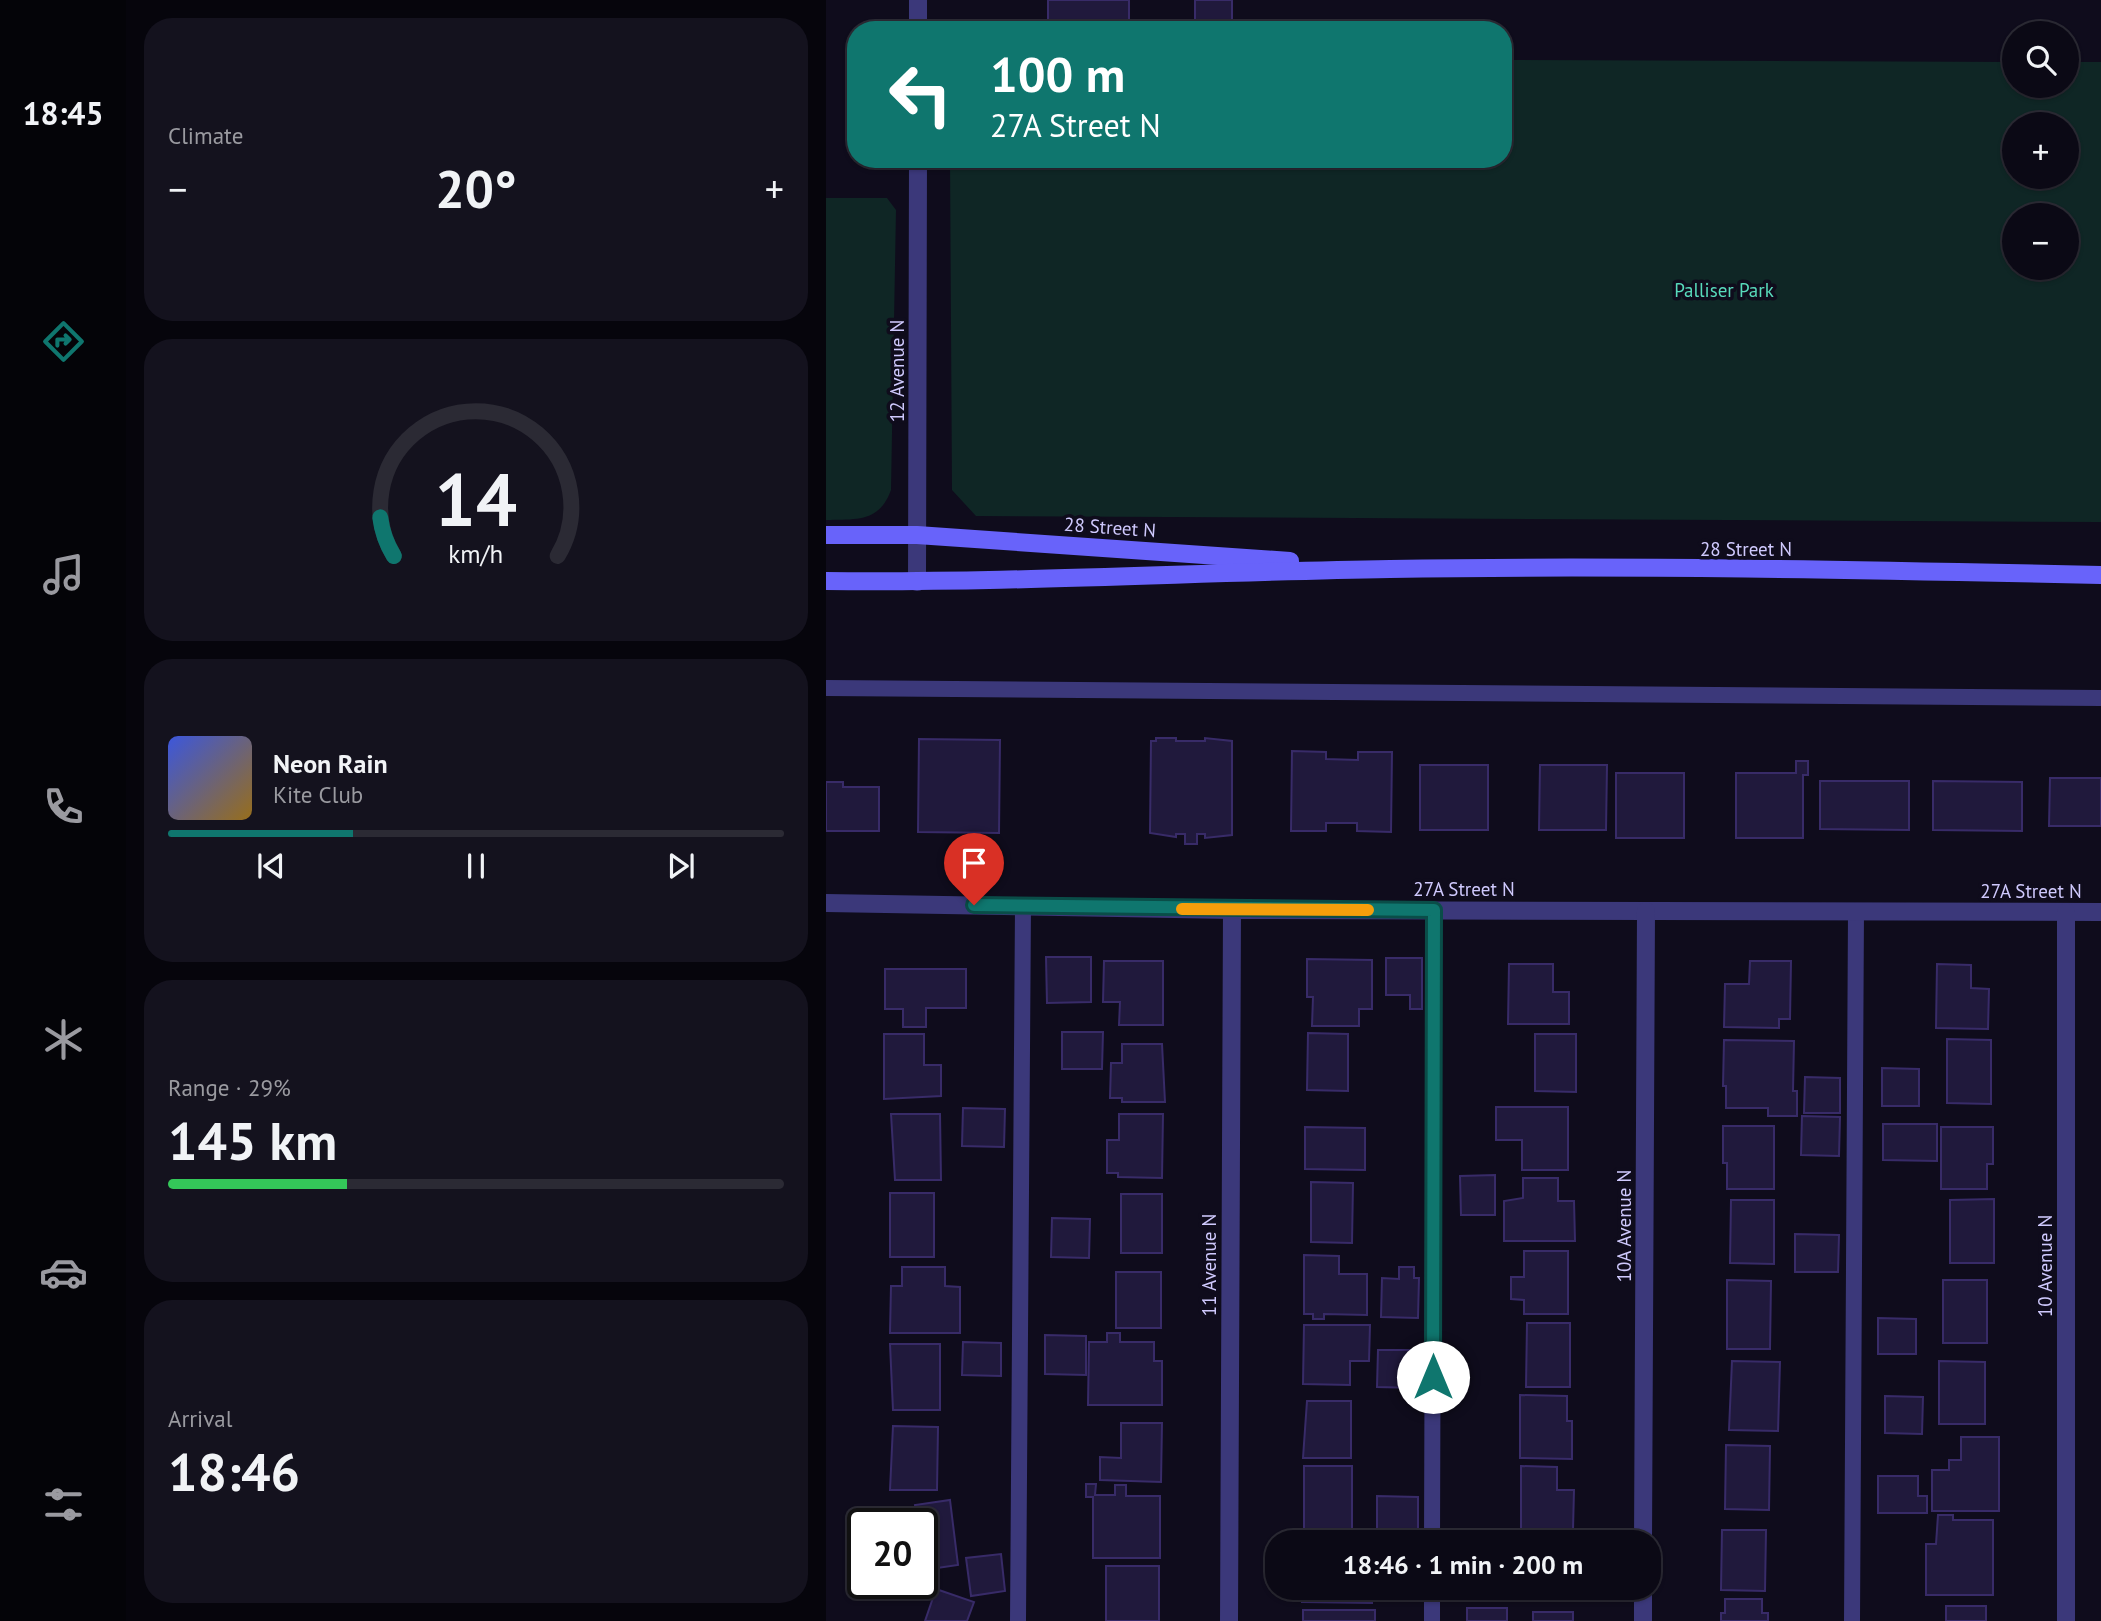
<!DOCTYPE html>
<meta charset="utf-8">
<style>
body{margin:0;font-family:"PT Sans",sans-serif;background:#14121e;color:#f1f3f6;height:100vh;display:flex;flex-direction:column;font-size:26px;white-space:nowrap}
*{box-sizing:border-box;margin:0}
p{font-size:23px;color:#9a9aa0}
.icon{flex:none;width:38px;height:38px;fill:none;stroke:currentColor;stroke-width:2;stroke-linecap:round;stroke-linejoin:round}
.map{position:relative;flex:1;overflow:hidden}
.details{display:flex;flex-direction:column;gap:18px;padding:18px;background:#06050c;width:700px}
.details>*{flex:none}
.hud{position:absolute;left:21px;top:21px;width:665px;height:147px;border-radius:28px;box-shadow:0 2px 5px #0004,0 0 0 2px #2b2a34;background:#0f766e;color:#fff;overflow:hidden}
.buttons{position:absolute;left:1176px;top:21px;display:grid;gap:14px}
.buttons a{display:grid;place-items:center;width:77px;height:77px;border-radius:50%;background:#0b0915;box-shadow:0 2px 5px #0004,0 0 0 2px #2b2a34;font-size:35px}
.speed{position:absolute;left:21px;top:1508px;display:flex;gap:14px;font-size:35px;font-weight:700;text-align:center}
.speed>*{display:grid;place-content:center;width:91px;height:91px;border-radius:50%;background:#0b0915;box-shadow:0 2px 5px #0004,0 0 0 2px #2b2a34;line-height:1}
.speed .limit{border:4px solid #111;border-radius:10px;background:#fff;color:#111}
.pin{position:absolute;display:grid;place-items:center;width:60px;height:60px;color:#fff;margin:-72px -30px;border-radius:50% 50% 50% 0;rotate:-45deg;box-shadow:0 0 7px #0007}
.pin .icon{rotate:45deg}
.me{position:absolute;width:77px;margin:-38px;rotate:0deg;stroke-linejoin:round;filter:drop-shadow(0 0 5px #0008)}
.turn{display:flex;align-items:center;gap:24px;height:147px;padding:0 28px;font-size:32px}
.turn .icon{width:91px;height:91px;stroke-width:2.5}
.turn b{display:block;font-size:49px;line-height:60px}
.big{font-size:52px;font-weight:700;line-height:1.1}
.details .widget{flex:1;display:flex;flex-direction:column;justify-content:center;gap:10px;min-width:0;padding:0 24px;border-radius:28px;background:#14121e}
.details .dial{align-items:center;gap:0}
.dial svg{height:182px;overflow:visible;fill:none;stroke:#2b2a34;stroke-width:7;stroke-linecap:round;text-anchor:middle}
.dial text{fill:#f1f3f6;stroke:none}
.song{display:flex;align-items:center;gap:21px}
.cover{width:84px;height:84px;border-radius:10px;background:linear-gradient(135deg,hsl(230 70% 55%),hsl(40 70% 35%))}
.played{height:7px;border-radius:4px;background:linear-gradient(90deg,#0f766e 30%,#2b2a34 30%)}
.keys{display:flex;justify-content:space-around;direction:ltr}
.heat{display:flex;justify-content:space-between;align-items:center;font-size:38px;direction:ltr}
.charge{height:10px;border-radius:5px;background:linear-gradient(90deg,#34c759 29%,#2b2a34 0)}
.trip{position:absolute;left:439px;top:1530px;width:396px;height:70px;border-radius:28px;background:#0b0915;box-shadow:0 2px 5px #0004,0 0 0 2px #2b2a34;font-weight:700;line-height:70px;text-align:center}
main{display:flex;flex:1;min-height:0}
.dock{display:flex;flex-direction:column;width:126px;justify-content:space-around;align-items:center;background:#040408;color:#9a9aa0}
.dock .icon{width:49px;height:49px}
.dock .selected{color:#0f766e}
.dock b{font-size:32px;color:#f1f3f6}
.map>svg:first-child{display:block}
.green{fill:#0f2625;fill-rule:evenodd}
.building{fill:#20193c;stroke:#382b68;stroke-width:2}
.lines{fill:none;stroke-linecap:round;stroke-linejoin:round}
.service{stroke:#3b387a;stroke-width:16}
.minor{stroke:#3b387a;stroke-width:18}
.secondary{stroke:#6863fa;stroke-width:18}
.route-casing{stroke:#0a4d48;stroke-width:18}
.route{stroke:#0f766e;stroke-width:12}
.slow{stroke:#f59e0b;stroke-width:12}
.labels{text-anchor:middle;stroke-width:7;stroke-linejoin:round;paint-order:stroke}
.park-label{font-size:19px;fill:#58dabb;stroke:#0f0c1c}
.street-label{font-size:19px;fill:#cfc9fd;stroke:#0f0c1c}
</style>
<main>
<nav class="dock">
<b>18:45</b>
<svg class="icon selected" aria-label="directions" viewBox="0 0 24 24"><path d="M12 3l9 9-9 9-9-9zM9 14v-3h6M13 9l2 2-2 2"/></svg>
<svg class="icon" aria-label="music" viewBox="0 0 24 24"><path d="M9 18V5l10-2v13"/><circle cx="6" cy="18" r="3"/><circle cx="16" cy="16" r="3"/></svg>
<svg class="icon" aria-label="phone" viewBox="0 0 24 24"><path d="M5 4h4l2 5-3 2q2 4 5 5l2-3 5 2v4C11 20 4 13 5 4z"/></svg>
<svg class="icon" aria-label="climate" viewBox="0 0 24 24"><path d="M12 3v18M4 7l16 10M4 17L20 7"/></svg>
<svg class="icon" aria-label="car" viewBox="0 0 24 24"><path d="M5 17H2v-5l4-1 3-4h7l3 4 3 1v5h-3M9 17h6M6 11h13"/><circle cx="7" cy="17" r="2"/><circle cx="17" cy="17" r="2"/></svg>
<svg class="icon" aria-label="filters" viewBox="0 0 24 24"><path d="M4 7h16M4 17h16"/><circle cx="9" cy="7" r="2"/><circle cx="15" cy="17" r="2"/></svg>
</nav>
<section class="details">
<div class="widget"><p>Climate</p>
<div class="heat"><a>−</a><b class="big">20°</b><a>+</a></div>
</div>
<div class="widget dial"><svg viewBox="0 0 100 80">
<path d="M14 69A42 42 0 1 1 86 69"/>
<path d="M14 69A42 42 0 0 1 8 52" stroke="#0f766e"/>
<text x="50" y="56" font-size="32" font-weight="700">14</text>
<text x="50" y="72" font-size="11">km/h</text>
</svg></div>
<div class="widget">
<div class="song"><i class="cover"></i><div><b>Neon Rain</b><p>Kite Club</p></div></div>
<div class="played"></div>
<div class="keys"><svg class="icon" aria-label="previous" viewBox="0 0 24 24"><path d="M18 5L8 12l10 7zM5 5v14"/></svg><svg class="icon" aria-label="pause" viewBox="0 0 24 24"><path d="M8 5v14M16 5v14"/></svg><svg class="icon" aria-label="next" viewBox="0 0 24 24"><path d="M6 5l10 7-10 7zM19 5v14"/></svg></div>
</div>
<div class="widget"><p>Range · 29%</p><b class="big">145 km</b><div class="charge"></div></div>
<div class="widget"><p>Arrival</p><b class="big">18:46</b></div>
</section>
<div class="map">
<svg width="1275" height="1621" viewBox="0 0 1275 1621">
<rect width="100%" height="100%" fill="#0f0c1c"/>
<g class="green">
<path d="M677,60L1188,62V86H1241V62H1275V522L150,516L126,490L124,159H677ZM1188,124H1241V177H1188ZM1188,215H1241V268H1188Z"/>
<path d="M0,198H61L70,210L65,490C53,523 30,519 0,520Z"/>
</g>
<g class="building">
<rect x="222" y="0" width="81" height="30"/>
<rect x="369" y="0" width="37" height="30"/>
<path d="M330,738H350V741H379V738L406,741V835L379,838V834H371V844H359V834H350V837L324,833L325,741H330Z"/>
<path d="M93,739L174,740L173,833L92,832Z"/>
<path d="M466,751L500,752V759L532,760V752H566L565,832L531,831V823H500V831H465Z"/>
<path d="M970,761H982V775H977V838H910V773H970Z"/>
<rect x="594" y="765" width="68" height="65"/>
<path d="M714,765H781L780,830H713Z"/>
<rect x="790" y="773" width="68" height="65"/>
<path d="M1224,778H1275V826H1223Z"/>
<path d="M994,781H1083V830L994,829Z"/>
<path d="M1107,781L1196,782V831L1107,830Z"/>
<path d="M0,782H17V787H53V831H0Z"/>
<path d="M220,957H265V1002L221,1003Z"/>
<path d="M560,958H596V1009H584V995H560Z"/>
<path d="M481,959L546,960V1009H533V1026H486L487,997H481Z"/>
<path d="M278,961H337V1025H293L294,1002H277Z"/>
<path d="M924,961H965L964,1019H953V1028L898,1027L899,984H923Z"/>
<path d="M683,964H727V992H743V1024H682Z"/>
<path d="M1111,964L1145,965V988L1163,989L1162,1029L1110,1028Z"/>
<path d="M59,969H140V1008H100V1027H77V1009H59Z"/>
<path d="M236,1032H277L276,1069H236Z"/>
<path d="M482,1033L522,1034V1091L481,1090Z"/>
<path d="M58,1034H98V1065H115V1096L58,1099Z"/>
<path d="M709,1034H750V1092L709,1091Z"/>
<path d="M1121,1039L1165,1040V1104L1121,1103Z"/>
<path d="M898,1040L968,1041L967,1091H971V1116H942V1108H900V1086H897Z"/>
<path d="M296,1044H336L339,1102H296V1098H284L285,1063H296Z"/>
<path d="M1056,1068L1093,1069V1106H1056Z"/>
<path d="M979,1077L1014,1078V1113H978Z"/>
<path d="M670,1107H742V1170H696V1140H670Z"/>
<path d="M137,1108L179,1109L178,1147L136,1146Z"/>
<path d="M65,1114H114L115,1180H69Z"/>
<path d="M293,1114H337L336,1178L292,1177V1173H281V1140H293Z"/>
<path d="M976,1116L1014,1117L1013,1156L975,1155Z"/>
<path d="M1057,1124H1111V1161L1057,1160Z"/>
<path d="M897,1126H948V1189H901V1163H897Z"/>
<path d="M479,1127L539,1128V1170L479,1169Z"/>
<path d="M1115,1127H1167V1164H1161V1189H1115Z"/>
<path d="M669,1175V1215H635L634,1176Z"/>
<path d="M697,1178H732V1201H748L749,1241H678V1201L697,1198Z"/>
<path d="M485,1182L527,1183L526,1243L485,1242Z"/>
<rect x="64" y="1193" width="44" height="64"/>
<rect x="295" y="1194" width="41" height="59"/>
<path d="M1168,1199V1263H1124V1200Z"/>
<path d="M905,1200H948V1264L904,1263Z"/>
<path d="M226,1218L264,1219L263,1258L225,1257Z"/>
<path d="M969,1234L1013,1235L1012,1272H969Z"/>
<path d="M698,1251H742V1314H698V1300L685,1299V1277H698Z"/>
<path d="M478,1255L513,1256V1274H541V1315L498,1314V1319H487V1314H478Z"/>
<path d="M76,1267H119V1286L134,1287V1333H64L65,1286H76Z"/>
<path d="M573,1267H588V1278H593L592,1318L555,1317L556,1278L573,1279Z"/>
<rect x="290" y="1272" width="45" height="56"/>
<path d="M901,1280L945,1281L944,1349H901Z"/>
<rect x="1117" y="1280" width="44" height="63"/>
<path d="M1052,1318L1090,1319V1354H1052Z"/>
<path d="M701,1323H744V1387H700Z"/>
<path d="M478,1325H544L543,1361H524V1385L477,1384Z"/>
<path d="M281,1333H294V1342H328V1361H336V1405H262L263,1342H281Z"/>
<path d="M219,1335L260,1336V1375L219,1374Z"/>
<path d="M137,1342L175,1343V1376L136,1375Z"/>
<path d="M64,1344H114V1410H67Z"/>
<path d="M552,1350H593L592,1388L551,1387Z"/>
<path d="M906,1361L954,1362L952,1431L903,1430Z"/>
<path d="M1113,1361L1159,1362V1424H1113Z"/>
<path d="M694,1395L741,1396V1421H746V1459L694,1458Z"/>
<path d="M1059,1396L1097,1397L1096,1434L1059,1433Z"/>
<path d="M481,1401H525V1458H477Z"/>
<path d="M295,1423H336L335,1482L274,1480V1457L295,1458Z"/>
<path d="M67,1426L112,1427L111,1490H64Z"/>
<path d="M1135,1437H1173V1511H1106V1470H1123V1460H1135Z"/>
<path d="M900,1445L944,1446L943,1510L899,1509Z"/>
<path d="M478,1466H526V1529H520V1533H489V1529H478Z"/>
<path d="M695,1466L731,1467V1490H748L747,1530H695Z"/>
<path d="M1052,1476H1092V1496H1101V1513H1052Z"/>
<path d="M260,1484H270L269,1495H289V1485H300V1496H334V1558H267V1497H260Z"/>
<path d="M551,1496L592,1497V1534H551Z"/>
<path d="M124,1500L132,1565L97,1570L96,1524H92L89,1505Z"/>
<path d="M1112,1515H1127V1520H1167V1595H1100V1544H1110Z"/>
<path d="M896,1530H940L939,1591L895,1590Z"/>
<rect x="631" y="1537" width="38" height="5"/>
<rect x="486" y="1538" width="36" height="4"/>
<rect x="703" y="1540" width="41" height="2"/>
<path d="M175,1554L179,1591L145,1596L140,1558Z"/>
<rect x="280" y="1566" width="53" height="55"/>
<path d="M476,1587H546V1603L476,1602Z"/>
<rect x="680" y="1587" width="63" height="11"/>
<path d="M110,1589L148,1602L141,1621H99Z"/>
<path d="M899,1599H936V1613H942V1621H895V1613H899Z"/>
<rect x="1120" y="1606" width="40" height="15"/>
<rect x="641" y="1608" width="40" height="13"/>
<rect x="477" y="1610" width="72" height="11"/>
<rect x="707" y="1612" width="40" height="9"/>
</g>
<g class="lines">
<g class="service">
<path d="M0,688L1275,698"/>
<path d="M606,1542L608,910"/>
<path d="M192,1621L197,906"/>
<path d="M606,1621V1587"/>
<path d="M1026,1621L1030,911"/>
</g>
<g class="minor">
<path d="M92,30V0"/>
<path d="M91,582L92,159"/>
<path d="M0,903L406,910L1275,912"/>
<path d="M817,1542L820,911"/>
<path d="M403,1621L406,910"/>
<path d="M817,1621V1587"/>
<path d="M1240,1621V912"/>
</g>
<g class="secondary">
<path d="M0,535H91L464,561"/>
<path d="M0,581C188,583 376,572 564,569C801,565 1038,570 1275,575"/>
</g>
</g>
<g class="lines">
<defs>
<path id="route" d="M148,905L608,910L607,1377"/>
</defs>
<use href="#route" class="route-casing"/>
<use href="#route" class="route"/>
<path class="slow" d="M356,909L542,910"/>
</g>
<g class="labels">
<g class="park-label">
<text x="898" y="297">Palliser Park</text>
</g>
<g class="street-label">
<text transform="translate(71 371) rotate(-90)" y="7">12 Avenue N</text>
<text transform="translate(284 527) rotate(4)" y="7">28 Street N</text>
<text x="920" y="556">28 Street N</text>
<text x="638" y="896">27A Street N</text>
<text x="1205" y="898">27A Street N</text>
<text transform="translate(798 1226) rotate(-90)" y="7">10A Avenue N</text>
<text transform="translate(383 1265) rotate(-90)" y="7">11 Avenue N</text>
<text transform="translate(1219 1266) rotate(-90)" y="7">10 Avenue N</text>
</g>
</g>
</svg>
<div class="buttons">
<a><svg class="icon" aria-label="search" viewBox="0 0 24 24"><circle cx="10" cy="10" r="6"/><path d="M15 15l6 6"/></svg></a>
<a>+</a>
<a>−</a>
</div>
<div class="speed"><div class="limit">20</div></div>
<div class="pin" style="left:148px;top:905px;background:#d93025"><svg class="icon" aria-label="arrive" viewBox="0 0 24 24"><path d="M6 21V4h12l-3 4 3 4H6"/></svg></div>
<svg class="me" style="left:607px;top:1377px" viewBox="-20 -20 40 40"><circle r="19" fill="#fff"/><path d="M0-13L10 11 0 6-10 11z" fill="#0f766e"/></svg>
<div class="trip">18:46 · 1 min · 200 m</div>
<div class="hud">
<div class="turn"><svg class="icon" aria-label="left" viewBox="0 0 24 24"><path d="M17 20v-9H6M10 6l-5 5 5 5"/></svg><div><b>100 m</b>27A Street N</div></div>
</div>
</div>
</main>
